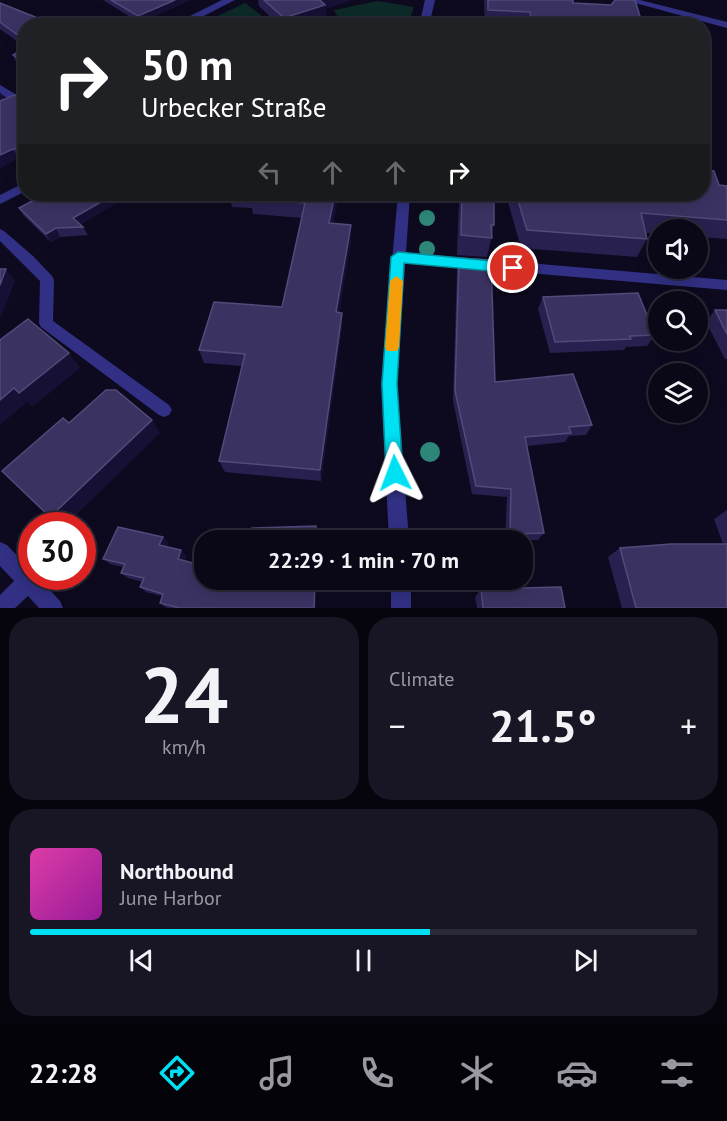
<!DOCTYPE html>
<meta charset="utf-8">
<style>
body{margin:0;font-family:"PT Sans",sans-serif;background:#181624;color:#f1f3f6;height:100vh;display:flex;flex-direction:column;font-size:22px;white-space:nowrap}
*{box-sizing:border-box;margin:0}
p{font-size:20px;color:#999aa1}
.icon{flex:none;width:33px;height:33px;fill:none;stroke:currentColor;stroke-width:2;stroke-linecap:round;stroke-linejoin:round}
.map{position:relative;height:608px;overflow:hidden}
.drawer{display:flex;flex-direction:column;gap:9px;padding:9px;background:#06040d;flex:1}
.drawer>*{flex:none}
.hud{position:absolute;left:18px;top:18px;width:692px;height:183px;border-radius:24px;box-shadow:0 3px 15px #0003,0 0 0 2px #2a2936;background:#202124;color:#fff;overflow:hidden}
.tools{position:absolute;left:648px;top:219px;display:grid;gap:12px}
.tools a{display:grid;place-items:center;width:60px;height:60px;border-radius:50%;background:#0a0817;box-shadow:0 3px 15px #0003,0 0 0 2px #2a2936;font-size:30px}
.speed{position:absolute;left:18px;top:512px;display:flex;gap:12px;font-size:30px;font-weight:700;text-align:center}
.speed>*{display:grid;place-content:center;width:78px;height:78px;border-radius:50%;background:#0a0817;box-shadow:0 3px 15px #0003,0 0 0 2px #2a2936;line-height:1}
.speed .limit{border:9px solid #d22;background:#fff;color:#111}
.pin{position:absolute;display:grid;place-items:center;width:51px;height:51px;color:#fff;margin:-26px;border:3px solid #fff;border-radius:50%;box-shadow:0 2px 6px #0007}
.me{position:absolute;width:66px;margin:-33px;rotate:357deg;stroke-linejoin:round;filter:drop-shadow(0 0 4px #0008)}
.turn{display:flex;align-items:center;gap:21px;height:126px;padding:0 24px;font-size:27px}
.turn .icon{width:78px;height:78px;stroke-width:2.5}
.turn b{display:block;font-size:42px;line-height:51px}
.lanes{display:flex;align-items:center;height:57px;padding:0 24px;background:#0003;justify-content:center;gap:30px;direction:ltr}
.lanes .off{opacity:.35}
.big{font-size:45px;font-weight:800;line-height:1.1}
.drawer .card{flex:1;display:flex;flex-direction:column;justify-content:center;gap:9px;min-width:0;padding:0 21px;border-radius:24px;background:#181624}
.drawer .dial{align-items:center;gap:0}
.dial b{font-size:78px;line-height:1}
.song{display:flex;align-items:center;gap:18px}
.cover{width:72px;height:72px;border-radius:9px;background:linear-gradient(135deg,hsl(320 70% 55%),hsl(300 70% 35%))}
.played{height:6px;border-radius:3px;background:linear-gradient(90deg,#00e0f3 60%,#2a2936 60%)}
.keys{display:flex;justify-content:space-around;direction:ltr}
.heat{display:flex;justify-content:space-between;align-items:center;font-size:33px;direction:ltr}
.drawer .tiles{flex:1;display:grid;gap:9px;grid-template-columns:1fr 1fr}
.card:last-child{grid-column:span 2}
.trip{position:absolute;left:194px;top:530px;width:339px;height:60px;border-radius:24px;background:#0a0817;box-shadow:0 3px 15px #0003,0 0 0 2px #2a2936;font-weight:800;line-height:60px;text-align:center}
.dock{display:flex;height:96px;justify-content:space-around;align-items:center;background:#040309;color:#999aa1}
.dock .icon{width:42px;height:42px}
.dock .current{color:#00e0f3}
.dock b{font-size:27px;color:#f1f3f6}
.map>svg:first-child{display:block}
.green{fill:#0d2a28}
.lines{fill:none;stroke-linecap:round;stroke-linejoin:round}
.service{fill:#313084;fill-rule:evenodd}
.minor{fill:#313084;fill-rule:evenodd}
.tree{fill:#2d8677}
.wall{fill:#28214f}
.shaded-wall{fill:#161034}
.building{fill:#3a3362;stroke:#514a7b;stroke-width:1.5}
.route{fill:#00e0f3;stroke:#00929e;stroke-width:1.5}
.slow{fill:#f59e0b}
</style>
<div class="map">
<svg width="727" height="608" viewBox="0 0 727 608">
<rect width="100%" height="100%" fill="#0d0a1f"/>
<g class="green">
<path d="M378,1L414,7L408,25H312L338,18L334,10Z"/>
<path d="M245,3L274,25H216L209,20Z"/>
</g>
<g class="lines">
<g class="service">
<path d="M26,182V191L0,204V195Z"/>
<path d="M0,229L4,231L33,256L52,276L54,280L53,321L169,405L172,410L169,415L164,417L159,415L41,327L39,323L40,281L0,241Z"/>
<path d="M398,252L727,280V290L398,262L392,257Z"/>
</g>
<g class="minor">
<path d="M222,0H235L184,26H170Z"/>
<path d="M425,0H435L429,26H419Z"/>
<path d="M624,0H640L727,22V28Z"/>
<path d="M0,85L17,95L26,92V99L0,110V103L8,99L0,93Z"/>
<path d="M398,194H410L397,384L409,540H389L381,384Z"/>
<path d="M0,542L7,545L32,571V576H37L60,601L63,608H39L28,596L15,608H0V595L14,581L0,566Z"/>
<rect x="391" y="579" width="20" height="29"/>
</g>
</g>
<g class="tree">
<circle cx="427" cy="218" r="8"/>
<circle cx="427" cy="249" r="8"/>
<circle cx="430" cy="452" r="10"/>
</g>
<g class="wall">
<path d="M103,0H190L140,23Z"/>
<path d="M258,0H351L325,9L326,17L299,26H280L259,6Z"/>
<path d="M484,0H573V3L643,26H485Z"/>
<path d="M0,3L26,26V71L17,65L13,55L25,47L0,29Z"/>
<path d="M0,92L4,99L2,100L26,101V155L24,158H18L0,168Z"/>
<path d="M719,185L727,186V239L698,237V230H658V234L645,233L647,239L637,257L521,248L508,202L511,194H702Z"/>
<path d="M45,194H133L80,224L83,227L88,235L60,237L51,242L24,216L19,208Z"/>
<path d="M229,194H339L333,223L351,239L339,313H342V326L321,481L225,472L219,461L242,366L204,363L199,350L282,307L302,218L253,214L252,208L232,207Z"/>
<path d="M460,194H494V225L487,257L457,255L459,200Z"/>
<path d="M459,258L495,382L592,425L586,435L569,436L565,442L527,446L544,533L538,540H505L507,497L472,494L453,401L457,269Z"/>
<path d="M543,297L655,335L647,346L626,347L624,350L550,353L538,309Z"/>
<path d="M715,310H727V359H725L706,322Z"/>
<path d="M727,510V608H622L608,557L620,548L723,544L714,519Z"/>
<path d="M163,537L168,542L166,547L181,550L186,556L184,561L204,579H316V608H168L165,607L160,603L162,596L146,592L140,587L143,582L128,578L121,573L123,567L110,564L103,559Z"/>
<path d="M481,589L565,608H477L475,597Z"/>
</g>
<g class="shaded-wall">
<path d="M175,0H190L140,23L138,16Z"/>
<path d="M318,0H351L325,9L326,17L299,26H285L284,18Z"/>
<path d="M0,92L4,99L0,101Z"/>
<path d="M26,143V155L24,158L19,149L21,145Z"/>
<path d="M13,149L18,158L0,168V155Z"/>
<path d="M115,194H133L78,226L73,218Z"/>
<path d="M335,194H339L330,238L329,223Z"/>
<path d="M351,225V239L337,326L336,312Z"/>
<path d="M56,228L60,237L51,242L46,234Z"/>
<path d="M6,269L15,281L0,319V285Z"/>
<path d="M342,313V326L321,481L320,470Z"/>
<path d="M69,353L80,368L32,407L19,393Z"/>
<path d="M14,388L27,402L0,425V400Z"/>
<path d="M152,420L160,433L66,525H59L50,517Z"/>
<path d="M163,537L168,542L164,550L159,545Z"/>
<path d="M181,550L186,556L183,564L178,559Z"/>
<path d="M315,579H316V608H314Z"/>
</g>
<g class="building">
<path d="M111,0H175L138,16Z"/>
<path d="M264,0H320L325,5L284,18Z"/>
<path d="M488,0H573V3L611,5L615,0H635L643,26H532L530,12L488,10Z"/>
<path d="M0,3L40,19L49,26H26V41L0,22Z"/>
<path d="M78,17L91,26H50Z"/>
<path d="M26,47V64L13,55Z"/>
<path d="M14,95L26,101V143L21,145L19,149H13L0,155V101Z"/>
<path d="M702,170L714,171L719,185L727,186V220L641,213L647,239L527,230L516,194H702Z"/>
<path d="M45,194H115L73,218L83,227L56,228L46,234L19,208Z"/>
<path d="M248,194H335L329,223L351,225L336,312L342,313L320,470L219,461L245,354L199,350L214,302L282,307L305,203L250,199L252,194Z"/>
<path d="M462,194H494V225H491L492,238L461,235Z"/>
<path d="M459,258L491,260L495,382L573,374L592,425L569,427L571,433L525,437L544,533L510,534L511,489L476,486L455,391Z"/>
<path d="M0,269H6L0,285Z"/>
<path d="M638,293L655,335L630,336L631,339L555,342L543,297Z"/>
<path d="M715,310H727V334Z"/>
<path d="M28,319L69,353L19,393L14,388L0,400V340Z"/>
<path d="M106,390H116L152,420L50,517L2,471L63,418L69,423Z"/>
<path d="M316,526V540H251L252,528Z"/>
<path d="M118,527L163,537L159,545L181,550L178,559L204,566V579H315L314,608H179L160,603L163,594L140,587L144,578L121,573L125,564L103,559Z"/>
<path d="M671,544H727V608H636L620,548Z"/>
<path d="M561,587L565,608H483L481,589Z"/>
</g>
<path class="route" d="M398,252L513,263L519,268L513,273L404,263L397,384L403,473L400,479L395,481L389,479L386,473L382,384L391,257Z"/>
<path class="slow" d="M396,276L403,281L399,347L397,351H387L385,347L390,281Z"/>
</svg>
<div class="tools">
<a><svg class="icon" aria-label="sound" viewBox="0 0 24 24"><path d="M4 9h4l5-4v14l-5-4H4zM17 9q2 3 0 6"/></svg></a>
<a><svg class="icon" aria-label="search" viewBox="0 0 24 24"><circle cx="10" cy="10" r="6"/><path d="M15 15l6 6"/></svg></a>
<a><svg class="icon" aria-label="layers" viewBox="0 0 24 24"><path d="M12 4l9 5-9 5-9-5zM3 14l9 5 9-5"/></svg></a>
</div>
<div class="speed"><div class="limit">30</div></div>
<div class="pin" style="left:513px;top:268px;background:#d93025"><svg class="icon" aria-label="arrive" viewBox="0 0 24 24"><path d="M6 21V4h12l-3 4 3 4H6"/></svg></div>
<svg class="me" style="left:395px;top:473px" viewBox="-20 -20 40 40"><path d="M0-17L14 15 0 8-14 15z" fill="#00e0f3" stroke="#fff" stroke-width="4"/></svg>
<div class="trip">22:29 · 1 min · 70 m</div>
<div class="hud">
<div class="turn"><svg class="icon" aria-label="right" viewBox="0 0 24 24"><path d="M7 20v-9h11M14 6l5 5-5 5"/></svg><div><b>50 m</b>Urbecker Straße</div></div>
<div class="lanes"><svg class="icon off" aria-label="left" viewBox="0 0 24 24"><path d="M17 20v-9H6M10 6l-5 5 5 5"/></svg><svg class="icon off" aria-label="ahead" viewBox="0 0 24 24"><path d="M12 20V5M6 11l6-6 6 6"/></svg><svg class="icon off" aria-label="ahead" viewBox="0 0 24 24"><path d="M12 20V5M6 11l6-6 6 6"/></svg><svg class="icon" aria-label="right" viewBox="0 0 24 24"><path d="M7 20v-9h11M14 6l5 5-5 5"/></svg></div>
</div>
</div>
<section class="drawer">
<div class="tiles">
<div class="card dial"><b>24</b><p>km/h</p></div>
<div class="card"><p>Climate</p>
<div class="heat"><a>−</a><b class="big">21.5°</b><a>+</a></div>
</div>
<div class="card">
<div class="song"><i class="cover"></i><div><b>Northbound</b><p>June Harbor</p></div></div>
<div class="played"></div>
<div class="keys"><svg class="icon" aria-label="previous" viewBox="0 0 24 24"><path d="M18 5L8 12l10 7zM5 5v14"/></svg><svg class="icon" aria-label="pause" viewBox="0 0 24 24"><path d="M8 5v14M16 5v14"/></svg><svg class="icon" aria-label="next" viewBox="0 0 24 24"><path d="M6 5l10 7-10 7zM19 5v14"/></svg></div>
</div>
</div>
</section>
<nav class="dock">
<b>22:28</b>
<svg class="icon current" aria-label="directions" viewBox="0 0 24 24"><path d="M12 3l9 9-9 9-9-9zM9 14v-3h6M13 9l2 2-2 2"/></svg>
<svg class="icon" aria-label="music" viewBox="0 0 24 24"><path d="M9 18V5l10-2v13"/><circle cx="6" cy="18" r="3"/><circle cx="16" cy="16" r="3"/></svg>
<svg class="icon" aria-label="phone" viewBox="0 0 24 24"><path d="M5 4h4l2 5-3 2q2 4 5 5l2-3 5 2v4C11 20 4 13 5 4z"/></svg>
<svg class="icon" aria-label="climate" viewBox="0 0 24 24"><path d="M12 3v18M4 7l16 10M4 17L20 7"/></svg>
<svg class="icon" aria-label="car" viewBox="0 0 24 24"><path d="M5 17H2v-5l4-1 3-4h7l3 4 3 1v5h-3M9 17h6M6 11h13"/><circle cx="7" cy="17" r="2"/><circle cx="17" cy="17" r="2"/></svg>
<svg class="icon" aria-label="filters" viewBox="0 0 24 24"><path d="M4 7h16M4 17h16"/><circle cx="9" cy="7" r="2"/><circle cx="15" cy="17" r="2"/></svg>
</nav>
